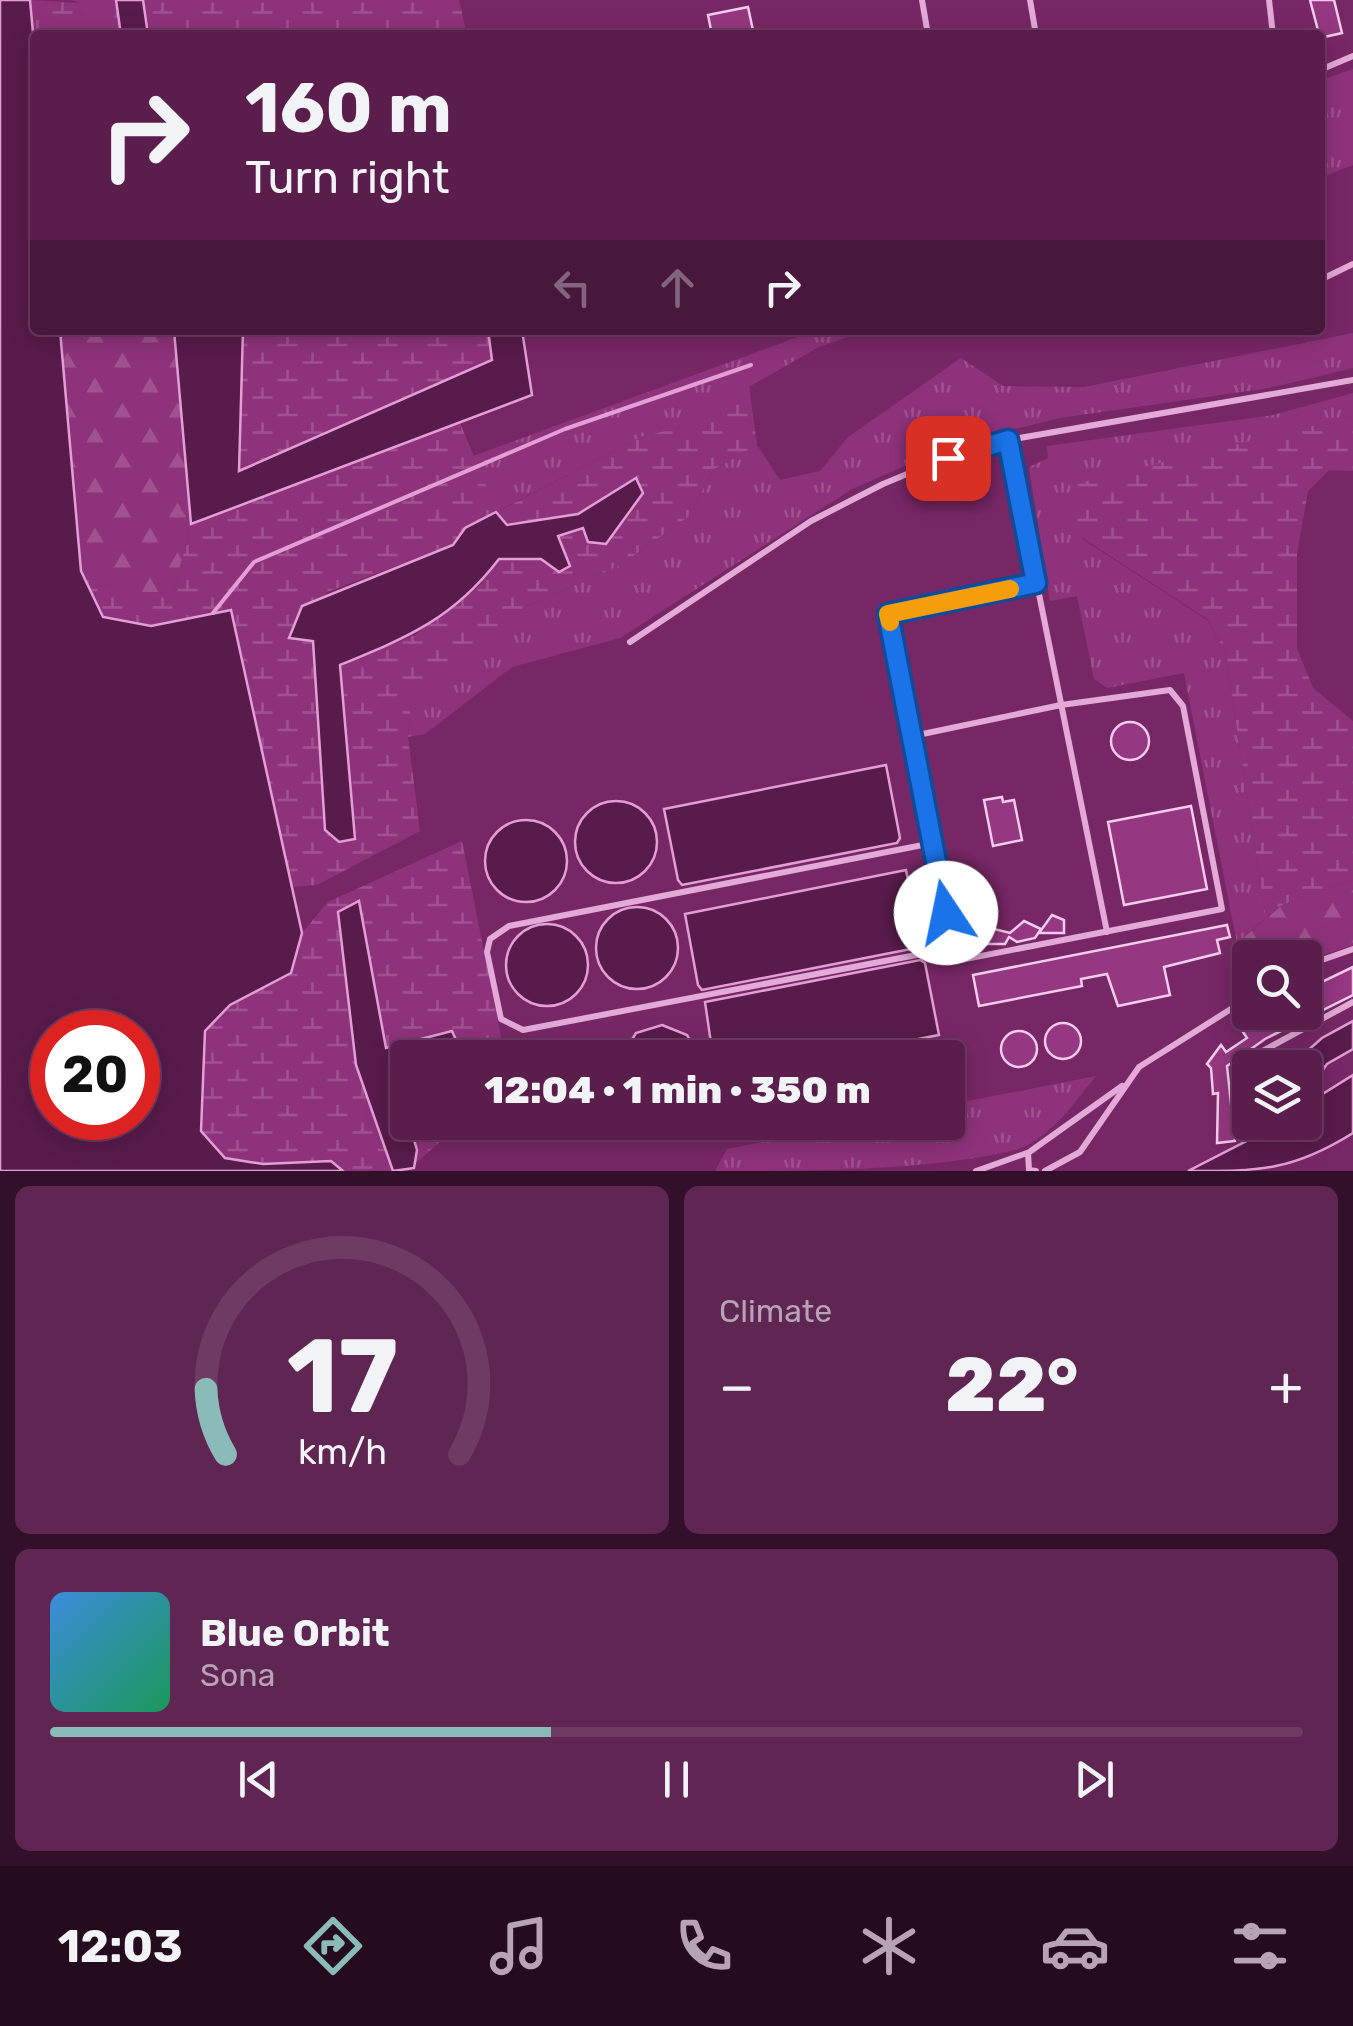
<!DOCTYPE html>
<meta charset="utf-8">
<style>
body{margin:0;font-family:Rubik,sans-serif;background:#602653;color:#f1f3f6;height:100vh;display:flex;flex-direction:column;font-size:38px;white-space:nowrap}
*{box-sizing:border-box;margin:0}
p{font-size:32px;color:#b8a2b5}
.icon{flex:none;width:55px;height:55px;fill:none;stroke:currentColor;stroke-width:2;stroke-linecap:round;stroke-linejoin:round}
.map{position:relative;height:1171px;overflow:hidden}
.details{display:flex;flex-direction:column;gap:15px;padding:15px;background:#32102a;flex:1}
.details>*{flex:none}
.banner{position:absolute;left:30px;top:30px;width:1295px;height:305px;border-radius:10px;box-shadow:0 5px 25px #0003,0 0 0 2px #6f3b64;background:#5a1d4c;color:#f1f3f6;overflow:hidden}
.buttons{position:absolute;left:1232px;top:940px;display:grid;gap:20px}
.buttons a{display:grid;place-items:center;width:90px;height:90px;border-radius:10px;background:#5a1d4c;box-shadow:0 5px 25px #0003,0 0 0 2px #6f3b64;font-size:50px}
.speed{position:absolute;left:30px;top:1010px;display:flex;gap:20px;font-size:50px;font-weight:700;text-align:center}
.speed>*{display:grid;place-content:center;width:130px;height:130px;border-radius:50%;background:#5a1d4c;box-shadow:0 5px 25px #0003,0 0 0 2px #6f3b64;line-height:1}
.speed .limit{border:15px solid #d22;background:#fff;color:#111}
.pin{position:absolute;display:grid;place-items:center;width:85px;height:85px;color:#fff;margin:-42px;border-radius:20px;box-shadow:0 5px 15px #0006}
.me{position:absolute;width:110px;margin:-55px;rotate:349deg;stroke-linejoin:round;filter:drop-shadow(0 0 8px #0008)}
.turn{display:flex;align-items:center;gap:35px;height:210px;padding:0 50px;font-size:45px}
.turn .icon{width:130px;height:130px;stroke-width:2.5}
.turn b{display:block;font-size:70px;line-height:85px}
.lanes{display:flex;align-items:center;height:95px;padding:0 50px;background:#0003;justify-content:center;gap:50px;direction:ltr}
.lanes .off{opacity:.35}
.big{font-size:75px;font-weight:800;line-height:1.1}
.details .widget{flex:1;display:flex;flex-direction:column;justify-content:center;gap:15px;min-width:0;padding:0 35px;border-radius:15px;background:#602653}
.details .dial{align-items:center;gap:0}
.dial svg{height:260px;overflow:visible;fill:none;stroke:#6f3b64;stroke-width:7;stroke-linecap:round;text-anchor:middle}
.dial text{fill:#f1f3f6;stroke:none}
.song{display:flex;align-items:center;gap:30px}
.cover{width:120px;height:120px;border-radius:15px;background:linear-gradient(135deg,hsl(210 70% 55%),hsl(150 70% 35%))}
.played{height:10px;border-radius:5px;background:linear-gradient(90deg,#8bbbb9 40%,#6f3b64 40%)}
.keys{display:flex;justify-content:space-around;direction:ltr}
.heat{display:flex;justify-content:space-between;align-items:center;font-size:55px;direction:ltr}
.details .tiles{flex:1;display:grid;gap:15px;grid-template-columns:1fr 1fr}
.widget:last-child{grid-column:span 2}
.trip{position:absolute;left:390px;top:1040px;width:575px;height:100px;border-radius:10px;background:#5a1d4c;box-shadow:0 5px 25px #0003,0 0 0 2px #6f3b64;font-weight:800;line-height:100px;text-align:center}
.tab-bar{display:flex;height:160px;justify-content:space-around;align-items:center;background:#240c1e;color:#b8a2b5}
.tab-bar .icon{width:70px;height:70px}
.tab-bar .on{color:#8bbbb9}
.tab-bar b{font-size:45px;color:#f1f3f6}
.map>svg:first-child{display:block}
.grass{fill:url(#grass-tufts)}
.forest{fill:url(#forest-firs)}
.wetland{fill:url(#wetland-marsh);fill-rule:evenodd}
.water{fill:#591b4b;stroke:#e39ed6;stroke-width:2.5;fill-rule:evenodd}
.lines{fill:none;stroke-linecap:round;stroke-linejoin:round}
.stream{stroke:#e39ed6;stroke-width:4}
.building{fill:#953781;stroke:#f3cceb;stroke-width:2.5}
.lane{stroke:#e3a9d7;stroke-width:6}
.route-casing{stroke:#114b97;stroke-width:25}
.route{stroke:#1a73e8;stroke-width:18}
.slow{stroke:#f59e0b;stroke-width:18}
</style>
<div class="map">
<svg width="1353" height="1171" viewBox="0 0 1353 1171">
<defs>
<pattern id="grass-tufts" width="24" height="20" patternUnits="userSpaceOnUse" patternTransform="scale(2.5)"><rect width="24" height="20" fill="#8f327c"/><path d="M3 7l-1-3M5 7V3M7 7l1-3M15 17l-1-3M17 17v-4M19 17l1-3" fill="none" stroke="#a05190"/></pattern>
<pattern id="forest-firs" width="22" height="20" patternUnits="userSpaceOnUse" patternTransform="scale(2.5)"><rect width="22" height="20" fill="#8f327c"/><path d="M5 1l3.5 6h-7zM16 11l3.5 6h-7z" fill="#a05190"/></pattern>
<pattern id="wetland-marsh" width="20" height="14" patternUnits="userSpaceOnUse" patternTransform="scale(2.5)"><rect width="20" height="14" fill="#8f327c"/><path d="M1 5h8M5 5V1M11 12h8M15 12V8" fill="none" stroke="#a05190"/></pattern>
</defs>
<rect width="100%" height="100%" fill="#782766"/>
<g class="grass">
<path d="M1353,69V165L1320,178V81Z"/>
<path d="M817,330H868L817,348L677,428L641,437L496,512L473,456Z"/>
<path d="M1353,333V368L1269,388L1060,418L957,443L852,489L620,638L512,667L425,734L408,737L411,702L454,662L527,606L619,566L688,517L713,470L757,445L780,480L820,471L848,437L961,358L1003,386L1084,387Z"/>
<path d="M1353,393V416L1309,428L1081,538L1207,620L1225,651L1266,918L1237,943L1184,673L1107,688L1094,679L1077,596L1050,601L1029,467L1048,458L1047,446L1273,415Z"/>
<path d="M1096,1076C1075,1102 1052,1136 1019,1149C931,1171 810,1171 715,1171L727,1149L861,1123L948,1122V1105Z"/>
</g>
<g class="forest">
<path d="M71,0H116L121,35H83L81,3Z"/>
<path d="M174,330L191,524L173,593L120,591L81,571L60,332Z"/>
<path d="M1353,880V945L1305,961L1250,958V984L1245,986L1237,943L1282,905Z"/>
</g>
<g class="wetland">
<path d="M30,0L81,3L83,35H35V54Z"/>
<path d="M143,0H459L467,35H148Z"/>
<path d="M243,330H488L493,360L238,472Z"/>
<path d="M749,386L757,445L713,470L688,517L619,566L527,606L411,702L408,737L420,831L317,885L292,887L231,610L151,626L103,617L81,571L120,591L173,593L191,524L460,423L497,512L641,437L677,428ZM636,479L627,510L606,543L583,527L499,559L478,587L415,635L340,665L355,838L324,830L313,640L327,592L453,545L465,528L578,515Z"/>
<path d="M1353,416V471L1329,470L1308,491L1297,554V648L1313,688L1353,721V880L1282,905L1266,918L1225,651L1207,619L1081,537L1070,485Z"/>
<path d="M462,841L505,1057L408,1058V1122L461,1123L407,1171H343L331,1161L263,1164L224,1158L201,1131L205,1031L230,1005L291,973L302,933L328,902Z"/>
</g>
<g class="water">
<path d="M0,0H30L35,55V330H60L81,571L103,617L151,626L231,610L302,933L291,973L230,1005L205,1031L201,1131L225,1158L263,1164L331,1161L343,1171H0ZM52,1032H138V1118H52Z"/>
<path d="M116,0H143L148,35H121Z"/>
<path d="M174,330H243L239,471L492,360L488,330H522L532,395L191,524Z"/>
<path d="M636,478L643,493L606,544L588,542L583,528L558,536L570,566L559,572L541,559H499C453,619 408,637 340,665L355,839L339,842L325,830L313,641L289,638L302,606L453,545L465,528L496,512L507,525L578,514Z"/>
<path d="M886,765L900,838L897,843L682,885L678,880L664,809Z"/>
<circle cx="616" cy="842" r="41"/>
<circle cx="526" cy="861" r="41"/>
<path d="M906,870L921,947L702,990L698,985L685,914Z"/>
<path d="M359,901L386,1048L452,1031L460,1049L408,1058L407,1062L392,1066L417,1150L414,1168L393,1171L356,1065L338,912Z"/>
<circle cx="637" cy="948" r="41"/>
<circle cx="547" cy="965" r="41"/>
<path d="M920,960L925,963L939,1035L826,1057H713L705,1002Z"/>
<path d="M1353,1021V1049L1327,1064L1305,1095V1068L1289,1067L1322,1038Z"/>
<path d="M662,1025L687,1035L700,1057H621L636,1033Z"/>
<path d="M568,1043L585,1046L602,1057H539L552,1047Z"/>
<path d="M1353,1075V1133C1292,1171 1260,1171 1188,1171L1258,1135L1263,1123L1305,1122V1105Z"/>
</g>
<g class="lines">
<path class="stream" d="M213,613L254,562L565,429L751,365"/>
</g>
<g class="building">
<path d="M1310,0H1334L1342,33L1320,38Z"/>
<path d="M748,7L754,35H712L708,15Z"/>
<circle cx="1130" cy="741" r="19"/>
<path d="M1002,797L1003,802L1014,800L1022,840L993,846L984,800Z"/>
<path d="M1191,806L1207,889L1124,905L1108,822Z"/>
<path d="M930,875L935,905L920,908L914,878Z"/>
<path d="M1052,915L1064,920V933H1039Z"/>
<path d="M1024,921L1041,929L1035,938L1017,942L1009,937L1005,944H985L990,928L1010,933Z"/>
<path d="M1227,925L1230,937L1217,940L1220,953L1164,967L1170,995L1118,1006L1107,974L1081,979L1082,986L979,1006L973,975Z"/>
<path d="M1353,967V995L1265,1039L1227,1066L1235,1141L1217,1143L1218,1093L1213,1094L1211,1068L1207,1064L1221,1045L1226,1052L1247,1038L1239,1026L1258,1012H1305V990Z"/>
<circle cx="1063" cy="1041" r="18"/>
<circle cx="1019" cy="1049" r="18"/>
</g>
<g class="lines">
<g class="lane">
<path d="M922,0L928,35"/>
<path d="M1030,0L1036,35"/>
<path d="M1269,0L1273,35"/>
<path d="M1320,70L1353,56"/>
<path d="M1320,280L1353,264"/>
<path d="M1008,440L1107,932"/>
<path d="M630,642L811,521L883,484L948,457L1008,440L1353,380"/>
<path d="M913,736L955,961L1222,909L1183,706L1170,690L1061,705L913,736L888,613L1037,583"/>
<path d="M933,843L509,926L490,939L487,952L501,1019L523,1030L953,948"/>
<path d="M1305,966L1353,949"/>
<path d="M1243,1125L1241,1078L1259,1053L1353,1002"/>
<path d="M976,1171L1027,1153"/>
<path d="M1036,1171L1029,1170L1028,1153L1122,1086"/>
<path d="M1045,1171L1080,1152L1139,1067L1250,997"/>
</g>
</g>
<g class="lines">
<defs>
<path id="route" d="M946,913L888,614L1036,583L1008,440L948,458"/>
</defs>
<use href="#route" class="route-casing"/>
<use href="#route" class="route"/>
<path class="slow" d="M890,622L888,614L1010,589"/>
</g>
</svg>
<div class="buttons">
<a><svg class="icon" aria-label="search" viewBox="0 0 24 24"><circle cx="10" cy="10" r="6"/><path d="M15 15l6 6"/></svg></a>
<a><svg class="icon" aria-label="layers" viewBox="0 0 24 24"><path d="M12 4l9 5-9 5-9-5zM3 14l9 5 9-5"/></svg></a>
</div>
<div class="speed"><div class="limit">20</div></div>
<div class="pin" style="left:948px;top:458px;background:#d93025"><svg class="icon" aria-label="arrive" viewBox="0 0 24 24"><path d="M6 21V4h12l-3 4 3 4H6"/></svg></div>
<svg class="me" style="left:946px;top:913px" viewBox="-20 -20 40 40"><circle r="19" fill="#fff"/><path d="M0-13L10 11 0 6-10 11z" fill="#1a73e8"/></svg>
<div class="trip">12:04 · 1 min · 350 m</div>
<div class="banner">
<div class="turn"><svg class="icon" aria-label="right" viewBox="0 0 24 24"><path d="M7 20v-9h11M14 6l5 5-5 5"/></svg><div><b>160 m</b>Turn right</div></div>
<div class="lanes"><svg class="icon off" aria-label="left" viewBox="0 0 24 24"><path d="M17 20v-9H6M10 6l-5 5 5 5"/></svg><svg class="icon off" aria-label="ahead" viewBox="0 0 24 24"><path d="M12 20V5M6 11l6-6 6 6"/></svg><svg class="icon" aria-label="right" viewBox="0 0 24 24"><path d="M7 20v-9h11M14 6l5 5-5 5"/></svg></div>
</div>
</div>
<section class="details">
<div class="tiles">
<div class="widget dial"><svg viewBox="0 0 100 80">
<path d="M14 69A42 42 0 1 1 86 69"/>
<path d="M14 69A42 42 0 0 1 8 49" stroke="#8bbbb9"/>
<text x="50" y="56" font-size="32" font-weight="700">17</text>
<text x="50" y="72" font-size="11">km/h</text>
</svg></div>
<div class="widget"><p>Climate</p>
<div class="heat"><a>−</a><b class="big">22°</b><a>+</a></div>
</div>
<div class="widget">
<div class="song"><i class="cover"></i><div><b>Blue Orbit</b><p>Sona</p></div></div>
<div class="played"></div>
<div class="keys"><svg class="icon" aria-label="previous" viewBox="0 0 24 24"><path d="M18 5L8 12l10 7zM5 5v14"/></svg><svg class="icon" aria-label="pause" viewBox="0 0 24 24"><path d="M8 5v14M16 5v14"/></svg><svg class="icon" aria-label="next" viewBox="0 0 24 24"><path d="M6 5l10 7-10 7zM19 5v14"/></svg></div>
</div>
</div>
</section>
<nav class="tab-bar">
<b>12:03</b>
<svg class="icon on" aria-label="directions" viewBox="0 0 24 24"><path d="M12 3l9 9-9 9-9-9zM9 14v-3h6M13 9l2 2-2 2"/></svg>
<svg class="icon" aria-label="music" viewBox="0 0 24 24"><path d="M9 18V5l10-2v13"/><circle cx="6" cy="18" r="3"/><circle cx="16" cy="16" r="3"/></svg>
<svg class="icon" aria-label="phone" viewBox="0 0 24 24"><path d="M5 4h4l2 5-3 2q2 4 5 5l2-3 5 2v4C11 20 4 13 5 4z"/></svg>
<svg class="icon" aria-label="climate" viewBox="0 0 24 24"><path d="M12 3v18M4 7l16 10M4 17L20 7"/></svg>
<svg class="icon" aria-label="car" viewBox="0 0 24 24"><path d="M5 17H2v-5l4-1 3-4h7l3 4 3 1v5h-3M9 17h6M6 11h13"/><circle cx="7" cy="17" r="2"/><circle cx="17" cy="17" r="2"/></svg>
<svg class="icon" aria-label="filters" viewBox="0 0 24 24"><path d="M4 7h16M4 17h16"/><circle cx="9" cy="7" r="2"/><circle cx="15" cy="17" r="2"/></svg>
</nav>
